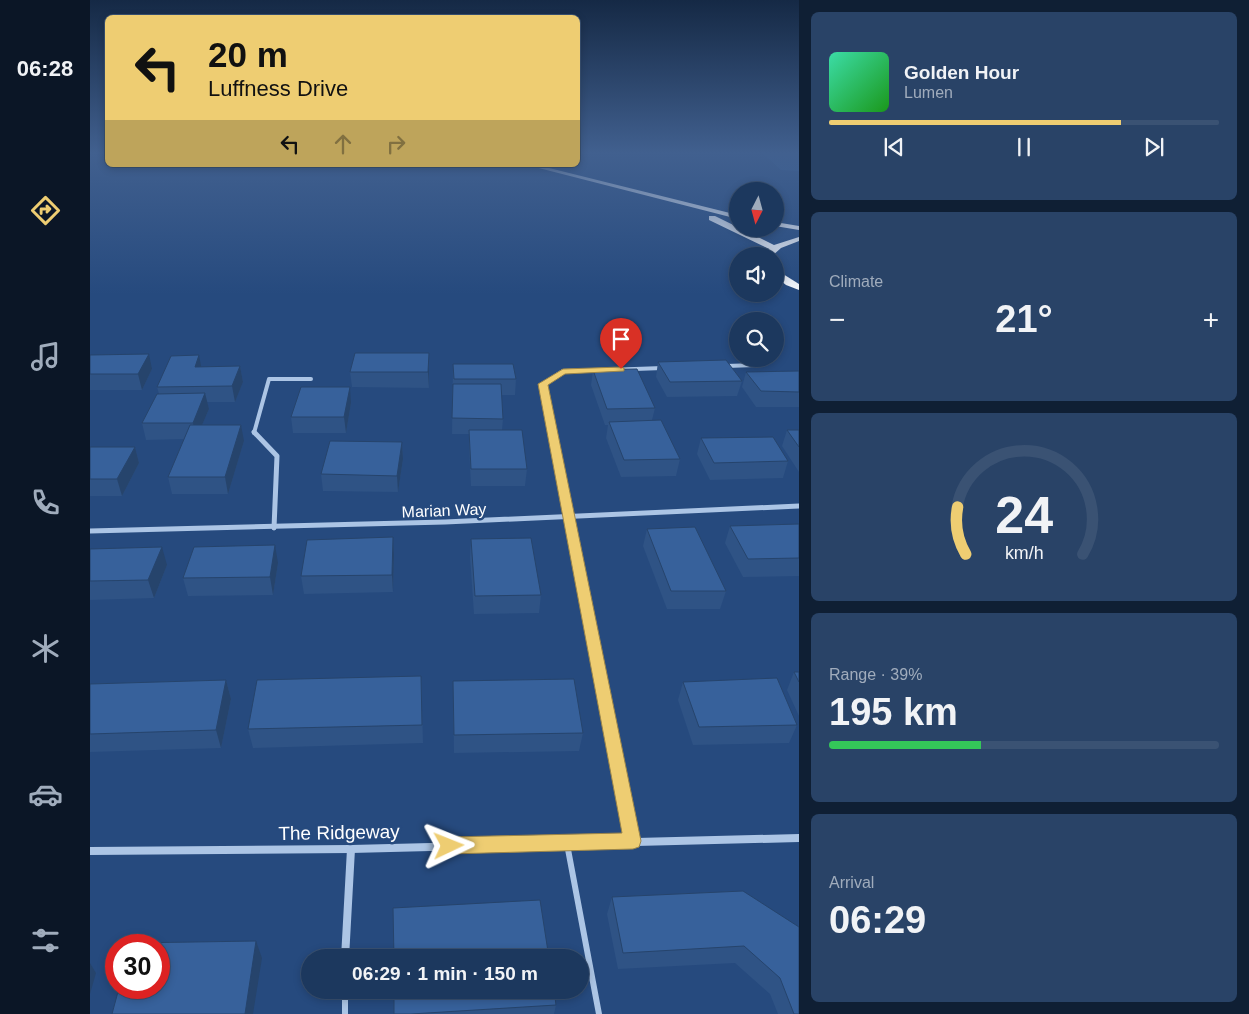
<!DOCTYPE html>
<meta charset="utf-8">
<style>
body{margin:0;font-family:Helvetica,sans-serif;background:#294367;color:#f1f3f6;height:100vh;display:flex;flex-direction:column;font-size:19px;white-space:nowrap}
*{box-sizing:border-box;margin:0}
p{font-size:16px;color:#a0acbc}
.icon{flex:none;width:28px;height:28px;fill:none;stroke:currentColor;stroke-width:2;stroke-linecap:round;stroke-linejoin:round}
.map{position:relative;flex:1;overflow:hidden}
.panel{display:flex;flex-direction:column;gap:12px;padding:12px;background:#0f1f34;width:450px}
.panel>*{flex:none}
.guide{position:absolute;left:15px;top:15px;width:475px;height:152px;border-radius:8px;box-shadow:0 2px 8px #0003,0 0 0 1px #3a5273;background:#eecd72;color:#111;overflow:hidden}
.needle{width:32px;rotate:186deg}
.tools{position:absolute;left:639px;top:182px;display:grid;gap:10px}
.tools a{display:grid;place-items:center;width:55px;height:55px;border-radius:50%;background:#1c385e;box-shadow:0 2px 8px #0003,0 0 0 1px #3a5273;font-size:25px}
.speed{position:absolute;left:15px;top:934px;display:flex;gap:10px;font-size:25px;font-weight:700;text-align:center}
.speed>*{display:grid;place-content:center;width:65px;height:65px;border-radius:50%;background:#1c385e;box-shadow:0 2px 8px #0003,0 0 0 1px #3a5273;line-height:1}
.speed .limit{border:8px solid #d22;background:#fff;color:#111}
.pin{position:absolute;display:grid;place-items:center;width:42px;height:42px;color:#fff;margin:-51px -21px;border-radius:50% 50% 50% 0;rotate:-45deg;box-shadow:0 0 5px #0007}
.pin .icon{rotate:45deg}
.me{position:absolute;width:55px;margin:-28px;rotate:88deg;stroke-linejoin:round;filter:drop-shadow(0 0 4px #0008)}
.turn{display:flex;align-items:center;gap:18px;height:105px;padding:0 20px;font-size:22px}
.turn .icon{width:65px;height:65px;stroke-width:2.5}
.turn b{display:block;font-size:35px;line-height:42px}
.lanes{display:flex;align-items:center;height:48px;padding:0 20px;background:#0003;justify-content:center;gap:25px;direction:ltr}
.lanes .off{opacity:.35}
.big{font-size:38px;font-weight:700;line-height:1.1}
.panel .widget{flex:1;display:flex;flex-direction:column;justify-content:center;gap:8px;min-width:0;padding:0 18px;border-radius:8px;background:#294367}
.panel .dial{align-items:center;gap:0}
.dial svg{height:130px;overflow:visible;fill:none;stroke:#3a5273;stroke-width:7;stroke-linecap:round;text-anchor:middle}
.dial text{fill:#f1f3f6;stroke:none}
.song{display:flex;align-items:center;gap:15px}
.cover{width:60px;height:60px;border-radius:8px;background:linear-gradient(135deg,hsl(160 70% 55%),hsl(120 70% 35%))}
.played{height:5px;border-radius:2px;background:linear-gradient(90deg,#eecd72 75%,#3a5273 75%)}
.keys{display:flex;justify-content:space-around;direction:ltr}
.heat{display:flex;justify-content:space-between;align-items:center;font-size:28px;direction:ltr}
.charge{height:8px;border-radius:4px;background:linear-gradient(90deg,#34c759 39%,#3a5273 0)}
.trip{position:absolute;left:211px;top:949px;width:288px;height:50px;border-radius:25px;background:#1c385e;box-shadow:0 2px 8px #0003,0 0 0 1px #3a5273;font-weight:700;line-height:50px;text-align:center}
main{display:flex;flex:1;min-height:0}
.dock{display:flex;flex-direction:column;width:90px;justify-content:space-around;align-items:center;background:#0b1626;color:#a0acbc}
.dock .icon{width:35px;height:35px}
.dock .current{color:#eecd72}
.dock b{font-size:22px;color:#f1f3f6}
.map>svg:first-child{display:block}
.green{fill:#315c95}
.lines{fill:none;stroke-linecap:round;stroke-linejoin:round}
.service{stroke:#acc5e5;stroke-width:6}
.minor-far3{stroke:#acc5e5;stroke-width:4}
.minor-far2{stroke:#acc5e5;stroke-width:5}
.minor-far1{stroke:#acc5e5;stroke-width:6}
.minor{stroke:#acc5e5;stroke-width:8}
.trunk{fill:#f6f9fe;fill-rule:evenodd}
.wall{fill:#2f5385}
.shaded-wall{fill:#26446c}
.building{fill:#37619b;stroke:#26446c}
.route{fill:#eecd72;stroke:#9b854a}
.labels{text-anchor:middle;stroke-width:5;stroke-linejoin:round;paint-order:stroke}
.street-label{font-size:16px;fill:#fff;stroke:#264a7e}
.near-street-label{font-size:19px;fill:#fff;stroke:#264a7e}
</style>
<main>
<nav class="dock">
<b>06:28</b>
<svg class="icon current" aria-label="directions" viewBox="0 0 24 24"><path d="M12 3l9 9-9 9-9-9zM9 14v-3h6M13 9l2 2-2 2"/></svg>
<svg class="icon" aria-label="music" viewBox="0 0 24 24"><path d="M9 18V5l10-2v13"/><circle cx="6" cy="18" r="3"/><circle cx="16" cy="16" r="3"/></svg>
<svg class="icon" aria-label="phone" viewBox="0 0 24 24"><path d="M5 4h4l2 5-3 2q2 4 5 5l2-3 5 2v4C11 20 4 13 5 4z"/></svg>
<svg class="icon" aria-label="climate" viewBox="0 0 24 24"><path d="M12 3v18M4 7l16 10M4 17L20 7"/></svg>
<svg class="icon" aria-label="car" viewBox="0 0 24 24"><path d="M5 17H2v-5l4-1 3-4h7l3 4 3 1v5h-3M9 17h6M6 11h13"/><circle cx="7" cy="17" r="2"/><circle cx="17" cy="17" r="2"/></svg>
<svg class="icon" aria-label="filters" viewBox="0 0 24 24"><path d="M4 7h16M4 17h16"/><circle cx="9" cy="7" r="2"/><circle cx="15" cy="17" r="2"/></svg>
</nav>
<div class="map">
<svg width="709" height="1014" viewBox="0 0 709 1014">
<rect width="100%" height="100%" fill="#264a7e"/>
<path class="green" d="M671,152H709V171L691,170Z"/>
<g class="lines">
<g class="service">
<path d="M477,844L509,1014"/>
<path d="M255,990V1014"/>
</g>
<g class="minor-far3">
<path d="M636,366L666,365"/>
<path d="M516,370L573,368"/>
<path d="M164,433L179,379H221"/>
<path d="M463,433L453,384L473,371L508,370"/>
</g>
<g class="minor-far2">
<path d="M164,432L187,456L184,528"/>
<path d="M462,432L492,582"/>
<path d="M0,531L355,522L709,506"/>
</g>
<path class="minor-far1" d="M492,581L529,772"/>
<g class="minor">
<path d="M529,771L543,841"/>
<path d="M0,851L261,849L709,838"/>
<path d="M255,958L261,849"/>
</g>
<g class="trunk">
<path d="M437,165H447L648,215V219Z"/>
<path d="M619,216H625L684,245L709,237V241L691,248L682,256H674L679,249L619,220Z"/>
<path d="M685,222L709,226V230L685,226Z"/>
<path d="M685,269L709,284V290L696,285L685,276Z"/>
</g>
</g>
<g class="wall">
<path d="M339,353V388L262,387L260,372Z"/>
<path d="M0,355L62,369L52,390H0Z"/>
<path d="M568,362L652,381L647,396L577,397L566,377Z"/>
<path d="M363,364L426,379L425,395H411L413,419L412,430L437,469L435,486H381L379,446V434H362Z"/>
<path d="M150,366L153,382L145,402H117L119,409L112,425L154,441L138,494H82L78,477L94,439L56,440L52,423L69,394L67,387L112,367Z"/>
<path d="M503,370L565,408L562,420L590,459L586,476L531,477L516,438L518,425H515L501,385Z"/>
<path d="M709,371V407H666L652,387L656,372Z"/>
<path d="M261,403L256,433H203L201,417Z"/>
<path d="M697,430H709V472L692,446Z"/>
<path d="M611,438L698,461L693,478L620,480L607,454Z"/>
<path d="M312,442L313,459L308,492L233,491L231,474Z"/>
<path d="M0,447H45L49,463L32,496H0Z"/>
<path d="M709,524V576L653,577L635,543L640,526Z"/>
<path d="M557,529L636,591L630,609H577L553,546Z"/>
<path d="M303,537L304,555L303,592L214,594L211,576Z"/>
<path d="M381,539L451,595L449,613L384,614L380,557Z"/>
<path d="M0,549L77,565L64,598L0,600Z"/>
<path d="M188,563L183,595L98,596L93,578Z"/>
<path d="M704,672H709V716L697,690Z"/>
<path d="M331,676L333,743L163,748L158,729Z"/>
<path d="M136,680L141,699L131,748L0,752V684Z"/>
<path d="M363,681L493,733L489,751L364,753Z"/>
<path d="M593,682L707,725L699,743L603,745L588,700Z"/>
<path d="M653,891L709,1014H688L680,994L645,963L528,969L517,914L522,897Z"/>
<path d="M466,1005L464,1014H304Z"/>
</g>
<g class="shaded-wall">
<path d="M339,353V388L338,372Z"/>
<path d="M59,354L62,369L52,390L48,374Z"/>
<path d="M109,355L112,371L105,367Z"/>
<path d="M150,366L153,382L145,402L142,386Z"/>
<path d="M260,387L261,403L256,433L254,417Z"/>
<path d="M115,393L119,409L106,439L103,423Z"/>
<path d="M151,425L154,441L138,494L135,477Z"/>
<path d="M312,442L313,459L308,492L307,476Z"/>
<path d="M45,447L49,463L32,496L27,479Z"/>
<path d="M303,537L304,555L303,592L302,575Z"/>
<path d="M185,545L188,563L183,595L180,577Z"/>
<path d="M72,547L77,565L64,598L58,580Z"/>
<path d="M136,680L141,699L131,748L126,730Z"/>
<path d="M166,941L172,958L163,1014H155Z"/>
<path d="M0,963L6,973L0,994Z"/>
</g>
<g class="building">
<path d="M265,353H339L338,372H260Z"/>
<path d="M59,354L48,374H0V355Z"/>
<path d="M109,355L105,367L150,366L142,386L67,387L81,356Z"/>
<path d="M636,360L652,381L580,382L568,362Z"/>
<path d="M363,364H423L426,379H364Z"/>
<path d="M547,369L565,408L517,409L503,370Z"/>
<path d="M709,371V392L671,391L656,372Z"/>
<path d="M363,384H411L413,419L362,418Z"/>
<path d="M211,387H260L254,417H201Z"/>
<path d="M115,393L103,423H52L67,394Z"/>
<path d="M571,420L590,459L534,460L519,422Z"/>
<path d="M100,425H151L135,477H78Z"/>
<path d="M379,430H432L437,469H381Z"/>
<path d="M697,430H709V447Z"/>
<path d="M683,437L698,461L624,463L611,438Z"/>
<path d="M240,441L312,442L307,476L231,474Z"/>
<path d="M0,447H45L27,479H0Z"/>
<path d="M709,524V558L658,559L640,526Z"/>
<path d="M605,527L636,591H581L557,529Z"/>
<path d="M303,537L302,575L211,576L217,540Z"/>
<path d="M441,538L451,595L385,596L381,539Z"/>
<path d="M185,545L180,577L93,578L104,547Z"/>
<path d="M72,547L58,580L0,581V549Z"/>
<path d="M704,672H709V682Z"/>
<path d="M331,676L332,725L158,729L167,680Z"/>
<path d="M687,678L707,725L609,727L593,682Z"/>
<path d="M484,679L493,733L364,735L363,681Z"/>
<path d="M136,680L126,730L0,734V684Z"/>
<path d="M653,891L709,927V1014H704L690,978L654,946L533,953L522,897Z"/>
<path d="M450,900L459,958H304L303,908Z"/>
<path d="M166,941L155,1014H22L29,988H69V945H42V943Z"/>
<path d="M304,990H464L466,1005L321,1014H304Z"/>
</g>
<linearGradient id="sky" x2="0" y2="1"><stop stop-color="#152945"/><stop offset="0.52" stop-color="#41608f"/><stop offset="1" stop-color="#41608f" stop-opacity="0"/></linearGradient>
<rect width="709" height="294" fill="url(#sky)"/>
<path class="route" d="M531,367L534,368V371L475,374L458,385L551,841L549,847L543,849L359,854L353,852L351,846L353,840L359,837L532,833L448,384L473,369Z"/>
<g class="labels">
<g class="street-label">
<text transform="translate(354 510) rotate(-2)" y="6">Marian Way</text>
</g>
<g class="near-street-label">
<text transform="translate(249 832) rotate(-1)" y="7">The Ridgeway</text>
</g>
</g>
</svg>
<div class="tools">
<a><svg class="needle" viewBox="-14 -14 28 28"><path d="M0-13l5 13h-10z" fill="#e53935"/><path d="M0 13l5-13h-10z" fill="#a0acbc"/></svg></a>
<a><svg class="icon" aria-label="sound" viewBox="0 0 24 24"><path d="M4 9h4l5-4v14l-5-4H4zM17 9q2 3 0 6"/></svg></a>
<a><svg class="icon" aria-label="search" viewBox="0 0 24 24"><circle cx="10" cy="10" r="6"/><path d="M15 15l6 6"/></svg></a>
</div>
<div class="speed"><div class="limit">30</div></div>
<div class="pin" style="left:531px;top:369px;background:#d93025"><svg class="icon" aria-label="arrive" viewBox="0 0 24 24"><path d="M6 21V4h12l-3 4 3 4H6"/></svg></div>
<svg class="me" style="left:359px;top:846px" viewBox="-20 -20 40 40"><path d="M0-17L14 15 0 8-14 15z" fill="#eecd72" stroke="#fff" stroke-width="4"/></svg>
<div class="trip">06:29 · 1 min · 150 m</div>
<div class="guide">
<div class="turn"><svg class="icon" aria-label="left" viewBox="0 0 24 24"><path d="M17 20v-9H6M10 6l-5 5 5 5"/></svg><div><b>20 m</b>Luffness Drive</div></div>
<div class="lanes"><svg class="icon" aria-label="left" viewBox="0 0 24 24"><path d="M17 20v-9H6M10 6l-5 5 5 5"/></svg><svg class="icon off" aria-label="ahead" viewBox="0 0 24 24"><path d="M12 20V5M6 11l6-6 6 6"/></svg><svg class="icon off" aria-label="right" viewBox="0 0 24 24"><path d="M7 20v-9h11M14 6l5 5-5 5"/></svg></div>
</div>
</div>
<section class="panel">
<div class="widget">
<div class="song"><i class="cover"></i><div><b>Golden Hour</b><p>Lumen</p></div></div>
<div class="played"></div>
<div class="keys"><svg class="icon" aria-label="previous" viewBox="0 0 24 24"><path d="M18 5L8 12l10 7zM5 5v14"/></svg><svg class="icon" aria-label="pause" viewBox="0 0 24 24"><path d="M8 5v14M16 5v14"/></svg><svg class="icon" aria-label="next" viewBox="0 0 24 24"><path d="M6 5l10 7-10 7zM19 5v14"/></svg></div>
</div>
<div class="widget"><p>Climate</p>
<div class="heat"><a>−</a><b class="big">21°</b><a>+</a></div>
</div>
<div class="widget dial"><svg viewBox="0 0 100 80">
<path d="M14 69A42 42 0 1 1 86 69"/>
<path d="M14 69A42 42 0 0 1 9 40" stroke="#eecd72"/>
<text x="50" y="56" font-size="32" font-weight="700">24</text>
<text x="50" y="72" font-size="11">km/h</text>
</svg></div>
<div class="widget"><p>Range · 39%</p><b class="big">195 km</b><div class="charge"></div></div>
<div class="widget"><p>Arrival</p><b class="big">06:29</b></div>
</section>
</main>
